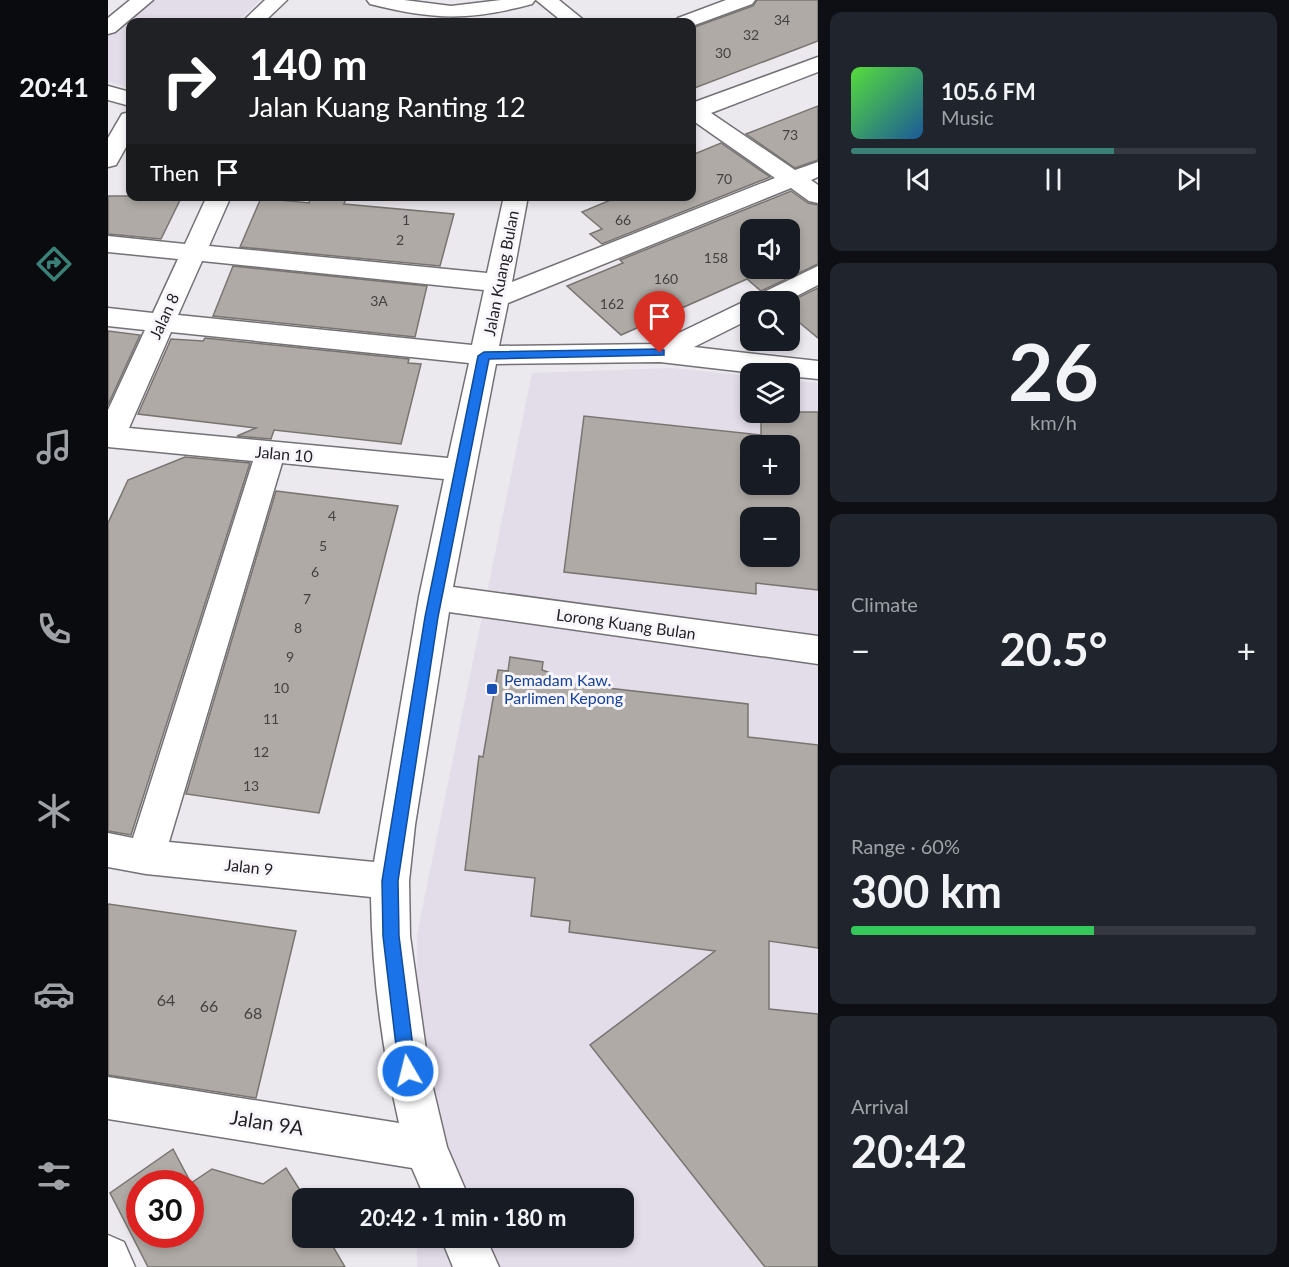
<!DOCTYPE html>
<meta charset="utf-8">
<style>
body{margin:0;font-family:Lato,sans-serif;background:#20242c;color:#f1f3f6;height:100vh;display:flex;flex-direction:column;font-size:22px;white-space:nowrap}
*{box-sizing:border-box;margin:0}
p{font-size:20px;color:#9ea1a6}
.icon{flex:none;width:33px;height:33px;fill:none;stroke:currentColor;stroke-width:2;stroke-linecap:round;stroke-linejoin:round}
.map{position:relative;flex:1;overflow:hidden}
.drawer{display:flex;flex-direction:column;gap:12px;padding:12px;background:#0d0f14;width:471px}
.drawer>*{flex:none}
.guide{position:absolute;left:18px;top:18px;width:570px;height:183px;border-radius:12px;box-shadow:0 3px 9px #0003;background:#202124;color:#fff;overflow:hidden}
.fabs{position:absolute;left:632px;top:219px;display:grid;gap:12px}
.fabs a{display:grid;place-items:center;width:60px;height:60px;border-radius:12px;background:#171b24;box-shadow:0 3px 9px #0003;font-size:30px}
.speed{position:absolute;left:18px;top:1170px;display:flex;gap:12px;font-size:30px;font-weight:700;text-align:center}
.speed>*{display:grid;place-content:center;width:78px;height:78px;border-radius:50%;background:#171b24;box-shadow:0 3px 9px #0003;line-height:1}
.speed .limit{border:9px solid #d22;background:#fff;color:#111}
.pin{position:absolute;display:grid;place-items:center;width:51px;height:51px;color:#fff;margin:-62px -26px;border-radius:50% 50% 50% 0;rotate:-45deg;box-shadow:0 0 6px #0007}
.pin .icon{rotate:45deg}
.me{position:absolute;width:66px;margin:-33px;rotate:352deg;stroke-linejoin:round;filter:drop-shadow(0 0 4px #0008)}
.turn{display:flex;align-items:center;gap:21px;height:126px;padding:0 24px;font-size:27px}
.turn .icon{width:78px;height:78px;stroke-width:2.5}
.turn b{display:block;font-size:42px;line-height:51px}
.then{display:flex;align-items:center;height:57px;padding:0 24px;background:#0003;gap:12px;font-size:22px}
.big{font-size:45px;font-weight:700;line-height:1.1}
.drawer .card{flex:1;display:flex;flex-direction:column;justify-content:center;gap:9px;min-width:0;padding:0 21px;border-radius:12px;background:#20242c}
.drawer .dial{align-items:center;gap:0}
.dial b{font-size:78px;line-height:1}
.song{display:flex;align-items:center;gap:18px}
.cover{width:72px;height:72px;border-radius:9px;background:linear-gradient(135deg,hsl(110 70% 55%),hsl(210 70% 35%))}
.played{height:6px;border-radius:3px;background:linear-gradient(90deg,#3a8076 65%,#363941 65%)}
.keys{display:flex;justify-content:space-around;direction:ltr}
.heat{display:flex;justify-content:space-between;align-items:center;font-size:33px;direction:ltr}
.charge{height:9px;border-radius:4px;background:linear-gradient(90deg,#34c759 60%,#363941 0)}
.trip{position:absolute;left:184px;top:1188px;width:342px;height:60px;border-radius:12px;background:#171b24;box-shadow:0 3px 9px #0003;font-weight:700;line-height:60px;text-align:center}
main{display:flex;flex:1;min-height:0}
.tabs{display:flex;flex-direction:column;width:108px;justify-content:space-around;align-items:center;background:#090b0e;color:#9ea1a6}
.tabs .icon{width:42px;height:42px}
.tabs .active{color:#3a8076}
.tabs b{font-size:27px;color:#f1f3f6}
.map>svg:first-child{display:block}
.built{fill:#e3ddea;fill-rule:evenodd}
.building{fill:#afaaa6;stroke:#787470;stroke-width:1.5;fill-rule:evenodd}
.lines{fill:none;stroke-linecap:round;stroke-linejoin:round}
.minor-casing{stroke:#747176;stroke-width:3}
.minor{fill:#fff;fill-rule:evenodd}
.route{fill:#1a73e8;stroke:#114b97;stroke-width:1.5}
.transit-dot{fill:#1a4fb4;stroke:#f8f5fb;stroke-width:2}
.labels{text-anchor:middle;stroke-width:6;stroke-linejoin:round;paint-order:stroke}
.number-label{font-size:14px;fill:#434142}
.street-label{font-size:16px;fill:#1f1e20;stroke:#f8f5fb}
.transit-label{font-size:16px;fill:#164399;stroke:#f8f5fb;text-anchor:start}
.near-number-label{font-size:16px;fill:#434142}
.near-street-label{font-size:20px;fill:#1f1e20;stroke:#f8f5fb}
</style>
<main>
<nav class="tabs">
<b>20:41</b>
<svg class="icon active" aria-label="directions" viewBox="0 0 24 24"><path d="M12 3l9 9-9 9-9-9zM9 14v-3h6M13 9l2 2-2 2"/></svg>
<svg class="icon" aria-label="music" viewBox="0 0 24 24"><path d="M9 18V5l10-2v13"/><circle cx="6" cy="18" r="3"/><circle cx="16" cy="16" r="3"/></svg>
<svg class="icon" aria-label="phone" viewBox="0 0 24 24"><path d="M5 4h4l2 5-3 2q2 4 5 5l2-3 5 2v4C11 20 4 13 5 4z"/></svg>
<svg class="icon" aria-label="climate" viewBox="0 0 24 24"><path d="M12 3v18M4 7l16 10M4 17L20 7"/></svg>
<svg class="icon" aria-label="car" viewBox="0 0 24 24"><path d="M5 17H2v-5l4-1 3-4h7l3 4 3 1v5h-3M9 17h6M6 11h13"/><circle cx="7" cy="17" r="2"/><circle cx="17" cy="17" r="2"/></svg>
<svg class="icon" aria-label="filters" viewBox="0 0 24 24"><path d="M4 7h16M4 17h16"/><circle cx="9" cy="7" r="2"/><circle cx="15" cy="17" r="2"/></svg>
</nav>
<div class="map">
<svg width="710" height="1267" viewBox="0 0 710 1267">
<rect width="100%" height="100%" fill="#ebe8ee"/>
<g class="built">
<path d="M41,0H153L128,22H22V88L0,82V33Z"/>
<path d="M564,368L642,376V412H681V380L710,383V1267H309V1238H516V1198H309V934L424,373ZM642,446H681V484H642ZM642,518H681V556H642Z"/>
</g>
<g class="building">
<path d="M649,0H710V41L584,89V28L645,6Z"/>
<path d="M710,106V160L687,168L638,134Z"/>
<path d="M613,143L662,177L494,244L482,234L494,229L474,212L512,196H584V155Z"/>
<path d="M683,191L700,203L710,205V264L653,291L639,279L513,335L459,286L515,263L512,260ZM642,230H681V268H642Z"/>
<path d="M0,196H74L53,239L0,234Z"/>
<path d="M203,196H239L236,204L346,214L332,266L132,247L153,198L201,203Z"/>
<path d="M125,266L319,286L307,337L105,316Z"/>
<path d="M710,288V338L681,314V302Z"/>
<path d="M0,331L32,335L0,405Z"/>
<path d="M97,338L301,359L300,363L313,364L293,444L166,430L163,439L129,436L148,428L30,414L63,339L95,341Z"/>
<path d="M653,412H710V590L648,583V594L456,572L476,416L653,435ZM642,446H681V484H642ZM642,518H681V556H642Z"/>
<path d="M77,457L142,463L23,835L0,831V523L20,480Z"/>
<path d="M168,491L290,506L211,813L78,794Z"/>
<path d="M402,657L435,662L434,670L440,672L438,681L640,704V737L710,745V948L661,941V1009L710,1014V1267H657L482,1045L607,951L461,932L462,921L423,916L427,878L357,870L371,756L375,757L390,670L400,671Z"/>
<path d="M0,904L188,931L148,1098L0,1075Z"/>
<path d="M65,1149L83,1183L104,1169L155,1184L178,1168L197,1198L195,1238H220L237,1267H40L2,1193ZM32,1184H82V1234H32Z"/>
</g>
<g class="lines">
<defs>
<g id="minor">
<path d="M22,0H45L7,32L0,34V18Z"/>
<path d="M157,0H179L156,22H134Z"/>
<path d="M259,0H296L343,6L393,0H427L424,4C361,21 325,20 262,4Z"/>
<path d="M428,0H451L478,22H455Z"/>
<path d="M618,0H647L644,4L584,26V22H567L570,18Z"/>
<path d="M710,57V72L603,113L687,170L710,162V177L703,180L710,185V203L701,201L683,188L400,303L391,346L548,344L710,266V285L677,302H642V319L586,347L710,361V379L681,376V374H655L552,362L388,364L345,587L710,636V664L341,612L307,825L301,881L302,936L321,1071L339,1147L361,1198H317L304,1168L0,1119V1077L291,1123C274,1049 264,972 263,897L38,874L0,867V833L25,838L145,461L0,447V410L37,330L0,326V308L45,313L70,259L0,252V236L77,244L99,196H123L101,246L379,273L396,196H420L404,282L667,178L584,120V103ZM94,261L376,290L364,345L70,315ZM63,332L361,363L340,458L21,428ZM174,463L336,479L311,597L266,862L61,842Z"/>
<path d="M0,86L22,92V106L0,100Z"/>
<path d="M22,112V140L8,165L0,167V138L14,114Z"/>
<path d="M0,1235L16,1242L27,1267H0Z"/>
<path d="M333,1238H378L391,1267H345Z"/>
</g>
</defs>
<use href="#minor" class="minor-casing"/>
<use href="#minor" class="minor"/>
</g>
<path class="route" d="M552,349L556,350V355L381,359L330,617L290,881L291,936L308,1071L306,1077L300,1080L294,1077L291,1071L275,936L274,881L317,617L370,356L376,352Z"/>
<rect class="transit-dot" x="378" y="683" width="12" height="12" rx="3"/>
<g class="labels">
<g class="number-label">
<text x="674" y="25">34</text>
<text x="643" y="40">32</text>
<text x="615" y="58">30</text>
<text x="682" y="140">73</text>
<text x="616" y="184">70</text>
<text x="298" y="225">1</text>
<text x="515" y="225">66</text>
<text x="292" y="245">2</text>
<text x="608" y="263">158</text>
<text x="558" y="284">160</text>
<text x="271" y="306">3A</text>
<text x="504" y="309">162</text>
<text x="224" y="521">4</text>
<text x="215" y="551">5</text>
<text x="207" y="577">6</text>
<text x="199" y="604">7</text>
<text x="190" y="633">8</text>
<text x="182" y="662">9</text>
<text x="173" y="693">10</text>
<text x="163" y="724">11</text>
<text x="153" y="757">12</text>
<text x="143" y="791">13</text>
</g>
<g class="street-label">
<text transform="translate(393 273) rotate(-79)" y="6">Jalan Kuang Bulan</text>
<text transform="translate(56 316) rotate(-65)" y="6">Jalan 8</text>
<text transform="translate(176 454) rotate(5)" y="6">Jalan 10</text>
<text transform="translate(518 624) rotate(8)" y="6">Lorong Kuang Bulan</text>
<text transform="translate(141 867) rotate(6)" y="6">Jalan 9</text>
</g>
<g class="transit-label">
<text x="396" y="686">Pemadam Kaw.<tspan x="396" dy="18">Parlimen Kepong</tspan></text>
</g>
<g class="near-number-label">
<text x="58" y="1006">64</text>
<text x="101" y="1012">66</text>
<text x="145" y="1019">68</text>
</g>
<g class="near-street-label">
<text transform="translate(159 1123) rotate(9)" y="7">Jalan 9A</text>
</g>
</g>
</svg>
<div class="fabs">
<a><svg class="icon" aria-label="sound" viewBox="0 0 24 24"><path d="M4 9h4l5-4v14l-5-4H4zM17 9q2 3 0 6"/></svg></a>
<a><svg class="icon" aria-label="search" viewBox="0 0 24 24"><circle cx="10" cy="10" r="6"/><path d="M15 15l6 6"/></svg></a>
<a><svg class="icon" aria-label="layers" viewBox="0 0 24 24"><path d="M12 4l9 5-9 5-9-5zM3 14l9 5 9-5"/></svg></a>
<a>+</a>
<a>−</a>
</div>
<div class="speed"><div class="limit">30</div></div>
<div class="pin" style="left:552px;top:353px;background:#d93025"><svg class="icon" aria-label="arrive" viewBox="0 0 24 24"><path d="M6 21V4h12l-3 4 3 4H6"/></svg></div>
<svg class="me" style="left:300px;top:1071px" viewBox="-20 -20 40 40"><circle r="17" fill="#1a73e8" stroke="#fff" stroke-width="3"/><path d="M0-11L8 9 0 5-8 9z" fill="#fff"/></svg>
<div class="trip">20:42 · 1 min · 180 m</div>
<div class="guide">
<div class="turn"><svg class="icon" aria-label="right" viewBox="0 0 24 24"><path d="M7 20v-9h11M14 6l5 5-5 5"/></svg><div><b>140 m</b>Jalan Kuang Ranting 12</div></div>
<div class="then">Then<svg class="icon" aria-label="arrive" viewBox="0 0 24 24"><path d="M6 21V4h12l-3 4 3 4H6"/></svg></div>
</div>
</div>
<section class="drawer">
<div class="card">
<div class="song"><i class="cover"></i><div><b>105.6 FM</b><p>Music</p></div></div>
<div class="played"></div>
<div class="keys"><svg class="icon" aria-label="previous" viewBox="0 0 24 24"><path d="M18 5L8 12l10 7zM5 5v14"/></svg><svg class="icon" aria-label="pause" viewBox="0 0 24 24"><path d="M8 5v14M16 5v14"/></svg><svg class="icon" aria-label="next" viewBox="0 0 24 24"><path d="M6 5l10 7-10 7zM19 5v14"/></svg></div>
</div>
<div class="card dial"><b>26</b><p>km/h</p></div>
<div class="card"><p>Climate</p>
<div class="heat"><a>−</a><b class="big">20.5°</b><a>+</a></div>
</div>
<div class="card"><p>Range · 60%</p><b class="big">300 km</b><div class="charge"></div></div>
<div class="card"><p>Arrival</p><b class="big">20:42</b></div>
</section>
</main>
